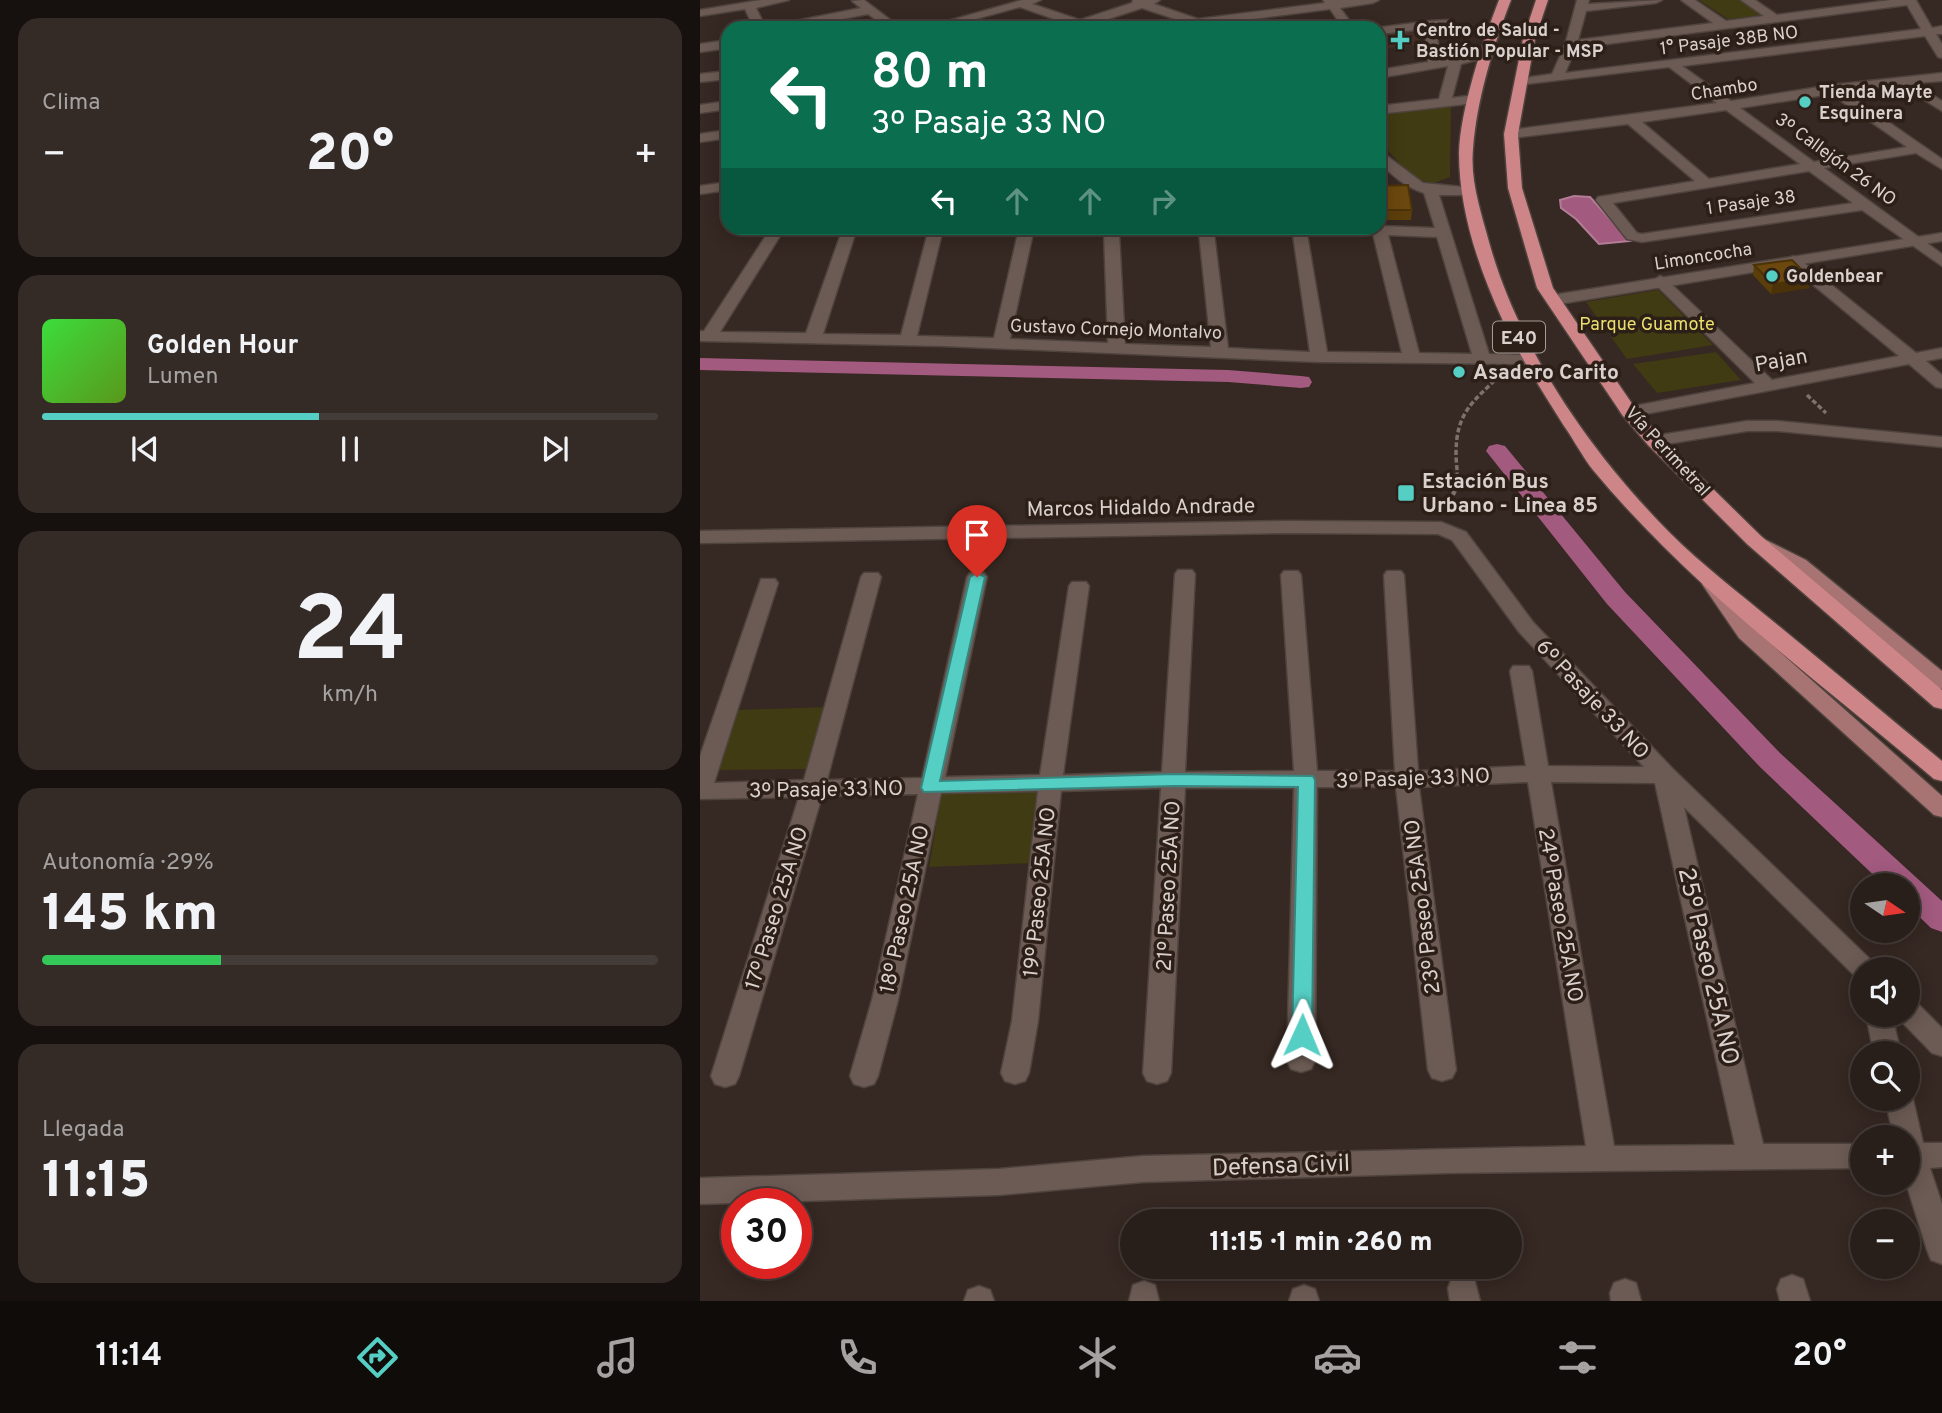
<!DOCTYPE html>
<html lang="es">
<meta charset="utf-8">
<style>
body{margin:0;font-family:Overpass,sans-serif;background:#342b27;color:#f1f3f6;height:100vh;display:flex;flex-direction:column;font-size:26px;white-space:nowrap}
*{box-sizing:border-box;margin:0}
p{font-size:23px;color:#a5a2a2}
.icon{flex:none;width:38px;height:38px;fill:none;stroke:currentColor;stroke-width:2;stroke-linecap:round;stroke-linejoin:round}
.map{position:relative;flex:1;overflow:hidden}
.side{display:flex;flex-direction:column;gap:18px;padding:18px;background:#16100e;width:700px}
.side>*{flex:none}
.banner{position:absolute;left:21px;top:21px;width:665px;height:214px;border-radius:21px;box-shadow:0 4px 18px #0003,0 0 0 2px #443c39;background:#0b6e4f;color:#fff;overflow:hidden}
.needle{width:46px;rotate:103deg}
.buttons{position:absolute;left:1150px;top:873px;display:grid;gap:14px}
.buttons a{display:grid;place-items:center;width:70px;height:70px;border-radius:50%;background:#281e1a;box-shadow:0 4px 18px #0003,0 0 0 2px #443c39;font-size:35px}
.speed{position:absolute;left:21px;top:1188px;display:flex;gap:14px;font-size:35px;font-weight:700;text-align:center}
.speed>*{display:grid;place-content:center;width:91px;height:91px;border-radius:50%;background:#281e1a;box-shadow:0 4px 18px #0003,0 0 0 2px #443c39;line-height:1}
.speed .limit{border:10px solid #d22;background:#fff;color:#111}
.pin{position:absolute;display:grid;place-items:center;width:60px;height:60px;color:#fff;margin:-72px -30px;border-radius:50% 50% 50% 0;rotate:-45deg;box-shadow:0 0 7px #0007}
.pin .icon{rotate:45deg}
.me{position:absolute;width:77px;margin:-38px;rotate:1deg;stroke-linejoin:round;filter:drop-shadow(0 0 5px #0008)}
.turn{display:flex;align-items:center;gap:24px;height:147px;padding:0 35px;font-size:32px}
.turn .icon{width:91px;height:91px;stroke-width:2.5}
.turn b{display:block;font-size:49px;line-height:60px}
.lanes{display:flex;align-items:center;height:66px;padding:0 35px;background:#0003;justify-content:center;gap:35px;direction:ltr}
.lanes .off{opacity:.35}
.big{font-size:52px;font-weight:800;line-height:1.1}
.side .tile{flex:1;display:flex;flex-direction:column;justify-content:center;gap:10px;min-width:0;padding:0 24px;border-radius:21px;background:#342b27}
.side .dial{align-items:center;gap:0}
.dial b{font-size:91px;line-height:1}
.song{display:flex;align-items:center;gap:21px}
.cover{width:84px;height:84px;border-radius:10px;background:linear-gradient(135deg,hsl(120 70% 55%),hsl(90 70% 35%))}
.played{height:7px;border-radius:4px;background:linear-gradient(90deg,#55cec4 45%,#443c39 45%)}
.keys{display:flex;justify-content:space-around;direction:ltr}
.heat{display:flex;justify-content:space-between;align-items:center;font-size:38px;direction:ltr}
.charge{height:10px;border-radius:5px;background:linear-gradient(90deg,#34c759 29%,#443c39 0)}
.trip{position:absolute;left:420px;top:1209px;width:402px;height:70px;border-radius:35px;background:#281e1a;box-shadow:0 4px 18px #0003,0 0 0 2px #443c39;font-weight:800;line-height:70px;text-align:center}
.tabs{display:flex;height:112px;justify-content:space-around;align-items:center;background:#100c0a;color:#a5a2a2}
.tabs .icon{width:49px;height:49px}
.tabs .active{color:#55cec4}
.tabs b{font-size:32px;color:#f1f3f6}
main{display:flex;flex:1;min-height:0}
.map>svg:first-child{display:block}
.built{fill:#432f25}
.green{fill:#403b12}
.water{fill:#a25a7f;stroke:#b37d96;stroke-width:2}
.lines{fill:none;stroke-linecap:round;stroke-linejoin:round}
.canal{fill:#a25a7f;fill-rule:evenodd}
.street-casing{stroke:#4e433d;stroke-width:3}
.secondary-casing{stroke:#4e433d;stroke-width:3}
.primary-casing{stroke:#4e433d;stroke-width:3}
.highway-casing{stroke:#4e433d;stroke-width:3}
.path-far1{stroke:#7e716c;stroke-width:3.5;stroke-dasharray:5 2.5;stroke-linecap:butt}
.path{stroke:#7e716c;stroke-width:4.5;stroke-dasharray:7 3.5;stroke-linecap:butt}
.street{fill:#6c5b54;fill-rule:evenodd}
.secondary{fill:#6c5b54;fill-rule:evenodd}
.primary{fill:#a77473;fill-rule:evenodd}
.highway{fill:#ce8588;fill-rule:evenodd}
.wall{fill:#5c3e0b}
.shaded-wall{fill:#4b3209}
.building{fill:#6b480d;stroke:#4b3209;stroke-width:2}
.route{fill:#55cec4;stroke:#37867f;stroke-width:2}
.poi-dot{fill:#55cec4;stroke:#2c1f18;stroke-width:2.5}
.labels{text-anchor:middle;stroke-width:7;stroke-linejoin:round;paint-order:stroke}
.far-poi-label{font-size:18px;font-weight:bold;fill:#dad0cc;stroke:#2c1f18;text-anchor:start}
.far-street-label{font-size:18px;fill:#dad0cc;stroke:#2c1f18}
.far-park-label{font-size:18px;fill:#ebde6d;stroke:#2c1f18}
.shield{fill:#2c1f18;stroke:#a69b96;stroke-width:2}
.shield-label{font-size:19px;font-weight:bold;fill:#dad0cc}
.street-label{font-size:21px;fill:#dad0cc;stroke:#2c1f18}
.poi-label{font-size:21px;font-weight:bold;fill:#dad0cc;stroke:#2c1f18;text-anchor:start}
.near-street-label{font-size:24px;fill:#dad0cc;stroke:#2c1f18}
</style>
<main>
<section class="side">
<div class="tile"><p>Clima</p>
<div class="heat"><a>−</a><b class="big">20°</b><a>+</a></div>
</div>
<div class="tile">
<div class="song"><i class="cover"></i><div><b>Golden Hour</b><p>Lumen</p></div></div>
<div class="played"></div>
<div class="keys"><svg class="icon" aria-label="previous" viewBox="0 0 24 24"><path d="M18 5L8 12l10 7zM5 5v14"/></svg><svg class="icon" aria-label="pause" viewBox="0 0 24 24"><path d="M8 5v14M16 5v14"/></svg><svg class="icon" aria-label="next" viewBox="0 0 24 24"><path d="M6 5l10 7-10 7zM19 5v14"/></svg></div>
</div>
<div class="tile dial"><b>24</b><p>km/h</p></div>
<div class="tile"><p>Autonomía · 29%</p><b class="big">145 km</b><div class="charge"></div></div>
<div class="tile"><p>Llegada</p><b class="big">11:15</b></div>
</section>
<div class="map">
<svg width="1242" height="1301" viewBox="0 0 1242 1301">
<rect width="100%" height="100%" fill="#362822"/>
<path class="built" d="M713,29L725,36L715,45L679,49V33Z"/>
<g class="green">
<path d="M999,0H1040L1062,15L1028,19Z"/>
<path d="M751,104L750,177L734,183L713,179L679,140V113Z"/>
<path d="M958,290L1013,345L927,359L886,302Z"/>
<path d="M1016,352L1041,380L957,393L933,364Z"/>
<path d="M129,707L110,769L16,770L36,710Z"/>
<path d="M343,789L333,863L229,867L242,791Z"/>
</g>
<path class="water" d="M874,196L890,197L930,241L899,244L876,219L861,208L860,200Z"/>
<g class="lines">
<g class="canal">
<path d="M0,358L528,370L601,376L609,377L612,382L609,387L601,388L528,382L0,370Z"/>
<path d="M797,444L805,446L925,592L1080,753L1242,901V932L1231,928L1208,906V886H1185L1060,767L907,604L786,451L789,446Z"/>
</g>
<defs>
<g id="street">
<path d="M61,0H89L56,8L66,28H54L45,9L0,16V10Z"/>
<path d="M164,0L201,28H187L168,14L97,28H74L80,24L161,8L152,1Z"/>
<path d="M322,0H341L332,4L380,20L432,3L433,0H460L454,4L498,19L625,3L623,0H679L673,3L640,8L655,28H643L630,9L513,24L519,28H502L442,8L390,25L389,28H362L368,24L320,7L243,28H223Z"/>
<path d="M877,0H889L888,4L962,0L956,3L886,11L878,40L1013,23L981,0H995L1026,21L1064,16L1041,0H1055L1077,15L1191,0H1216L1232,28L1242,26V34H1236L1242,44V58L1238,57L1225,36L982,66L1031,101L1132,85L1242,73V81L1214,83L1242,101V111L1199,84L1145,92L1242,159V169L1216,153L1124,168L1242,254V266L1162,210L942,242L927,239L896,200L898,197L995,181L928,124L811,138L804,134L811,130L1017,103L969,67L817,85V79L852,74L865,45ZM1207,5L1221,29L865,73L876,48ZM1131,94L1207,147L1114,162L1040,108ZM1026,110L1100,164L1009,179L942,122ZM1109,171L1153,203L942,234L937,233L913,203Z"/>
<path d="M730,21L748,20L754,23L736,28L740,60L786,52L792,56L761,64L752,98L775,95L781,99L775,103L679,114V106L739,99L748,66L679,78V70L728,62L725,29L679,34V28H675Z"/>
<path d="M28,40V48L0,52V44Z"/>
<path d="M28,71V79L0,82V74Z"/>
<path d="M28,101V109L0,113V105Z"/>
<path d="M28,130V138L0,142V134Z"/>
<path d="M679,150L723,183L773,188L775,191L768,195H739L789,354L830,355L838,360L836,364L619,362L244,346L0,341V331H4L71,228H85L20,332L106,333L143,228H157L123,334L201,335L229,228H566L559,232L514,233L528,348L610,352L592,228H606L627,352L702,353L673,234L628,232L621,228L679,226L735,228L724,193C705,187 693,176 679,162ZM242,233H318L294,338L217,336ZM333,233H404L408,343L310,339ZM419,233H499L511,347L425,344ZM688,235L737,237L772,354L719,353Z"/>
<path d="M28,182V190L0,194V186Z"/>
<path d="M1093,256L1098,258L1216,353L1242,348V358L1226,361L1242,375V388L1236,387L1209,364L929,417L923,416L920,412L929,407L1055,383L955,284L952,281L960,276L965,278L1072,380L1199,356L1088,264L1085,261Z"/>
<path d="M1047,421H1077L1242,437V447L1077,431H1047L954,446L945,441L954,436Z"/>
<path d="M589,521L741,522L766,532L833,622L973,769L1174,963L1178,970H1162V979L1156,977L984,807L1063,1144H1162V1168L748,1173L443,1182L299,1195L0,1204V1178L299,1169L443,1156L886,1146L828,782L719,787L756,1070L752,1078L742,1081L732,1078L728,1070L696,787H617L615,1061L611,1069L601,1072L591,1069L587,1061L594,788H485L471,1073L467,1081L457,1084L447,1081L443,1073L461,788L361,791L338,1021L329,1073L325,1081L315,1084L305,1081L301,1073L312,1021L338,791L241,793L198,1000L178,1076L174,1084L164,1087L154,1084L150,1076L172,1000L218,794L122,796L39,1076L35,1084L25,1087L15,1084L11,1076L99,797L0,799V756L61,579H75L78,583L14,783L104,780L161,577L164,573H178L181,577L127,780L222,778L267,577L270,573H284L287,577L245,777L340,775L369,586L372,582H386L389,586L363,775L462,772L475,574L478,570H492L495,574L485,772L594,771L581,575L584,571H598L601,575L617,771H695L684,575L687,571H701L704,575L718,771L826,766L810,671L813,666H829L832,671L848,766L944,767L819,632L752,540L738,534L589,533L0,543V531ZM851,782L955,783L1035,1145L914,1146Z"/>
<path d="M1208,1000L1217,1003L1242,1028V1056L1232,1053L1199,1019L1197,1015H1208Z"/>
<path d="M1166,1015H1192L1201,1054H1174Z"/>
<path d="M1208,1090L1213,1099L1223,1143H1242V1167L1230,1168L1242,1204V1264L1231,1260L1227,1250L1206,1183L1208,1138H1194L1185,1099H1208Z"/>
<path d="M763,1274L774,1278L780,1301H750L748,1288L752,1278Z"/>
<path d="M1092,1275L1103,1279L1110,1301H1080L1077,1289L1081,1279Z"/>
<path d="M925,1279L936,1283L941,1301H911L910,1293L914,1283Z"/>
<path d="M444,1281L455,1285L459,1301H429L433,1285Z"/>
<path d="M604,1285L615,1289L619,1301H589L593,1289Z"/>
<path d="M279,1286L290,1290L294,1301H264L268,1290Z"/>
</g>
<path id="secondary" d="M1242,233V241L853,305L845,300L853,295Z"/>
<g id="primary">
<path d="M1064,539L1106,560L1242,671V689L1234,687L1092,568L1057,549L1054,545L1057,541Z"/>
<path d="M1012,578L1019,580L1053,628L1242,796V817L1234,815L1039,638L1002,584L1005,580Z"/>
</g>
<g id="highway">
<path d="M799,0H811C793,47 777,98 773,149C770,181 781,212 789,242C819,350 892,454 969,532C1002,565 1039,593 1074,622C1130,668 1186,715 1242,761V781L1234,779C1117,680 991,588 893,470C882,456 874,440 864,426C842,391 821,358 803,321C779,269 759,211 759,153C760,110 783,41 799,0Z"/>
<path d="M836,0H848L835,39L818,134L822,188L853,288L935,408L960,437L1061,536L1242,690V709L1234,707L1047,544L948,445L923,416L837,288L808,188L804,134L823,39Z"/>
</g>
</defs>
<use href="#street" class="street-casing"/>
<use href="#secondary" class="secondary-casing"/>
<use href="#primary" class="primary-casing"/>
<use href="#highway" class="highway-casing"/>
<g class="path-far1">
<path d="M1107,395L1126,413"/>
<path d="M754,492C760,480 756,467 756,454C756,412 773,402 800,375"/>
</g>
<path class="path" d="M744,514L755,490"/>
<use href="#street" class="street"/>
<use href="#secondary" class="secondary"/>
<use href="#primary" class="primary"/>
<use href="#highway" class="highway"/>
</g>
<g class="wall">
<path d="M679,186L712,210L711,220H679Z"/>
<path d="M1054,265L1111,279L1109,288L1071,294L1053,275Z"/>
</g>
<path class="shaded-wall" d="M1111,279L1109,288L1071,294L1073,284Z"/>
<g class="building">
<path d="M708,185L712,210H679V186Z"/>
<path d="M1092,260L1111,279L1073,284L1054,265Z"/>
</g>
<path class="route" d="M277,573L285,577L240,781L474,774L613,776L615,780L612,1035L609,1041L602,1044L594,1041L592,1035L598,787L474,786L224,792L221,788L270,577Z"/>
<g class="poi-dot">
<path d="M696.5 29.5h7v7h7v7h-7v7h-7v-7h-7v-7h7z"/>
<circle cx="1105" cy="102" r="7"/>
<circle cx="1072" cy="276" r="7"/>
<circle cx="759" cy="372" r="7"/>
<rect x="697" y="484" width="18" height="18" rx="3.5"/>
</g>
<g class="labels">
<g class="far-poi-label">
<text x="716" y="36">Centro de Salud -<tspan x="716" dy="21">Bastión Popular - MSP</tspan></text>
<text x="1119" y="98">Tienda Mayte<tspan x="1119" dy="21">Esquinera</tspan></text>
<text x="1086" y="282">Goldenbear</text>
</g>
<g class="far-street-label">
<text transform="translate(1029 40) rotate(-7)" y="6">1° Pasaje 38B NO</text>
<text transform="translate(1024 89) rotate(-9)" y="6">Chambo</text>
<text transform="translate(1136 159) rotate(36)" y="6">3º Callejón 26 NO</text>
<text transform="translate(1051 202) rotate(-8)" y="6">1 Pasaje 38</text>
<text transform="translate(1003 256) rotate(-9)" y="6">Limoncocha</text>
<text transform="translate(416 329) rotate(2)" y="6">Gustavo Cornejo Montalvo</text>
<text transform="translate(968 451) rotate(47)" y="6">Vía Perimetral</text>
</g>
<g class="far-park-label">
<text x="947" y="330">Parque Guamote</text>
</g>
<rect class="shield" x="793" y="321.5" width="52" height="31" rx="5"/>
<g class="shield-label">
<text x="819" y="344">E40</text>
</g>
<g class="street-label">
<text transform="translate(1081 360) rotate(-10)" y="7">Pajan</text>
<text transform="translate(441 507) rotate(-1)" y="7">Marcos Hidaldo Andrade</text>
<text transform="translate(893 699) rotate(47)" y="7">6º Pasaje 33 NO</text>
<text transform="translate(713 778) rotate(-2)" y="7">3º Pasaje 33 NO</text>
<text transform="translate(126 789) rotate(-1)" y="7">3º Pasaje 33 NO</text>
<text transform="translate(468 886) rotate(-87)" y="7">21º Paseo 25A NO</text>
<text transform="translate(339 892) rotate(-84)" y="7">19º Paseo 25A NO</text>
<text transform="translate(722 907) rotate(-97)" y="7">23º Paseo 25A NO</text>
<text transform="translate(76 908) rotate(-73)" y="7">17º Paseo 25A NO</text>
<text transform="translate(204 909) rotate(-78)" y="7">18º Paseo 25A NO</text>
<text transform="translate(861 915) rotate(80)" y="7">24º Paseo 25A NO</text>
</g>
<g class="poi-label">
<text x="773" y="379">Asadero Carito</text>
<text x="722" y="488">Estación Bus<tspan x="722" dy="24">Urbano - Linea 85</tspan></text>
</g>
<g class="near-street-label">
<text transform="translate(1009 966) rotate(77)" y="8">25º Paseo 25A NO</text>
<text transform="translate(581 1165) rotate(-2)" y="8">Defensa Civil</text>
</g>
</g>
</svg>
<div class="buttons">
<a><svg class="needle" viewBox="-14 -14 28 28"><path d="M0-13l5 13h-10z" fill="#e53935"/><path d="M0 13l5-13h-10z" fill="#a5a2a2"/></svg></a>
<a><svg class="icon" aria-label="sound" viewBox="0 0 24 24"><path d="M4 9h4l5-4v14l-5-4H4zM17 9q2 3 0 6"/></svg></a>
<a><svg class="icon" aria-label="search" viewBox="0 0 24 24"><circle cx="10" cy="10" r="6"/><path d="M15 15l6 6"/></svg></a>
<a>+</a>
<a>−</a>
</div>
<div class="speed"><div class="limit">30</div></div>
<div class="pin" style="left:277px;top:577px;background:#d93025"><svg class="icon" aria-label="arrive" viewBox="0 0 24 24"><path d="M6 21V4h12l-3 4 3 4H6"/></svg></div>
<svg class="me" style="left:602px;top:1035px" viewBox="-20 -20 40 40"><path d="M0-17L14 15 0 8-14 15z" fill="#55cec4" stroke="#fff" stroke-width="4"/></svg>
<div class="trip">11:15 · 1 min · 260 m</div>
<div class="banner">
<div class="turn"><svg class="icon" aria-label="left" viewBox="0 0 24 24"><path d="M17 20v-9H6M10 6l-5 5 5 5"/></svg><div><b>80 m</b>3º Pasaje 33 NO</div></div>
<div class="lanes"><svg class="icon" aria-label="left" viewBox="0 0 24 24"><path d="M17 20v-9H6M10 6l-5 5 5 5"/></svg><svg class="icon off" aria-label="ahead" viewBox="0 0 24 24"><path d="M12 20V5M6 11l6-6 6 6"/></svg><svg class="icon off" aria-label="ahead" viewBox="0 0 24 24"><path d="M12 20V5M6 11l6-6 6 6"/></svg><svg class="icon off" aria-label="right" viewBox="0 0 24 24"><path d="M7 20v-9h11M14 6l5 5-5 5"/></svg></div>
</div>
</div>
</main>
<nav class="tabs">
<b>11:14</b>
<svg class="icon active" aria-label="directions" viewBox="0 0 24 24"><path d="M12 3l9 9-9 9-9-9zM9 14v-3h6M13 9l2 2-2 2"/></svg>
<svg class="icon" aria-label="music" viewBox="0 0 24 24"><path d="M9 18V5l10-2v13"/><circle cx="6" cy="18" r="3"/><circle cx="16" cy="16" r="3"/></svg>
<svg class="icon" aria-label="phone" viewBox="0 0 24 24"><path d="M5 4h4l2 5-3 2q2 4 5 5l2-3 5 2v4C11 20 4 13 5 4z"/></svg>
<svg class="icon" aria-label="climate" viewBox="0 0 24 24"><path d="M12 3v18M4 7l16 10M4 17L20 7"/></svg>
<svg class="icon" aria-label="car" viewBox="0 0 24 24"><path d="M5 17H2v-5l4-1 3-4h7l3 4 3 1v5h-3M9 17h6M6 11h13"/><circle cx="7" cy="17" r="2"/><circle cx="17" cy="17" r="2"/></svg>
<svg class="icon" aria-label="filters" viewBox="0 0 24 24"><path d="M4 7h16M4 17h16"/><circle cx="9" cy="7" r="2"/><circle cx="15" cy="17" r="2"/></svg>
<b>20°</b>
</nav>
